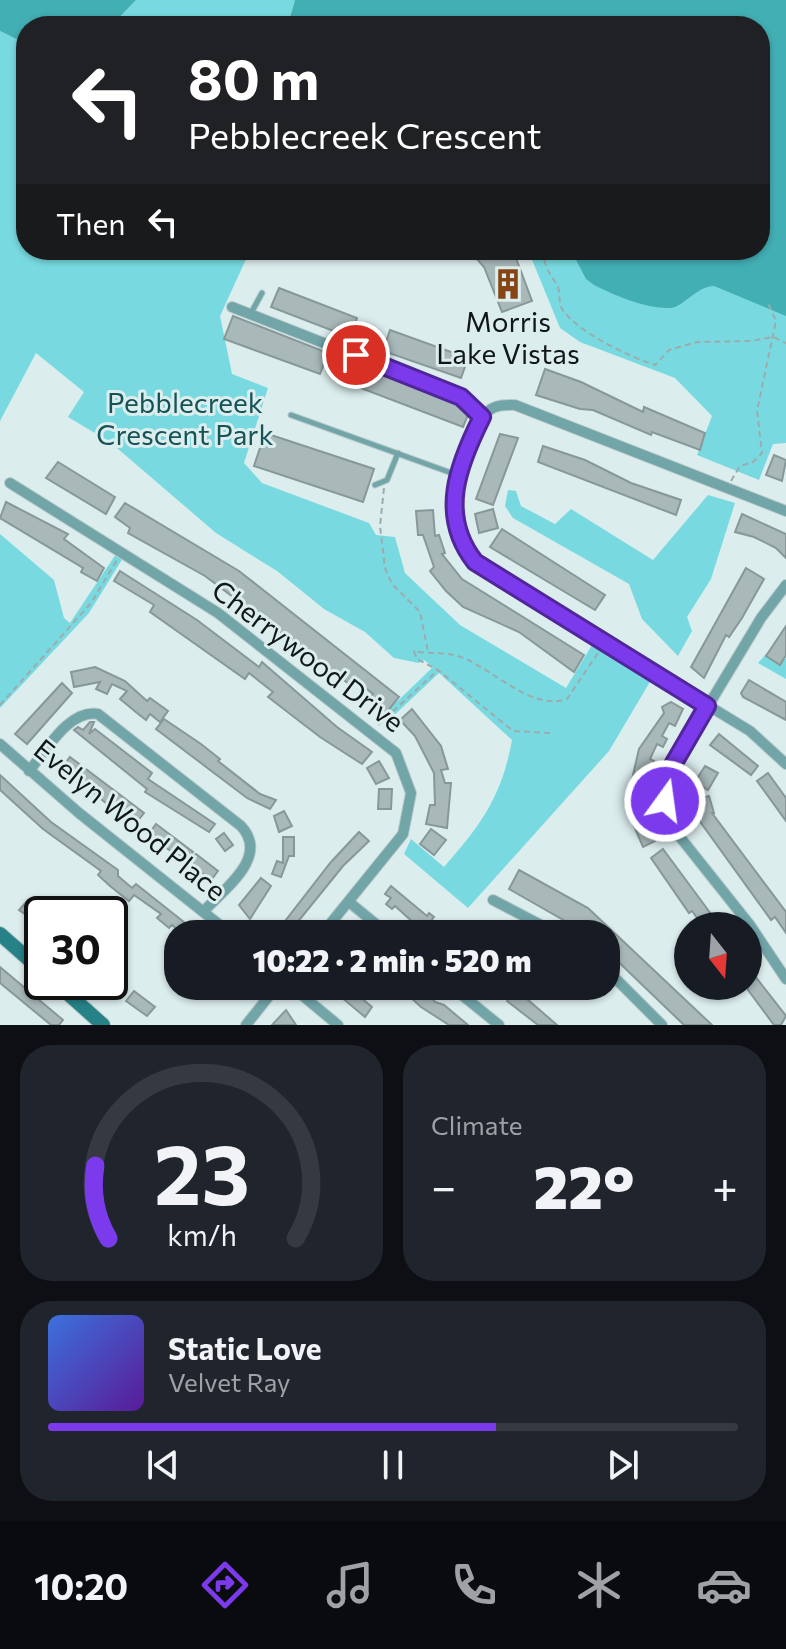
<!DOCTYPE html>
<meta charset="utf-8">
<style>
body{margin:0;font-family:Commissioner,sans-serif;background:#20242c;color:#f1f3f6;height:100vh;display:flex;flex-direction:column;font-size:30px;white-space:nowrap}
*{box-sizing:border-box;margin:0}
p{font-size:26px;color:#9ea1a6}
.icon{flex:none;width:44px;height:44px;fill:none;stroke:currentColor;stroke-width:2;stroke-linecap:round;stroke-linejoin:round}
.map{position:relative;height:1025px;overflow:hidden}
.side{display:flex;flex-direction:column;gap:20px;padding:20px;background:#0d0f14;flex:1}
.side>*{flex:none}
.hud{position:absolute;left:16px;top:16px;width:754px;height:244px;border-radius:32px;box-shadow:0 2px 6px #0004;background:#202124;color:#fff;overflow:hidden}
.needle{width:52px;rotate:163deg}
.buttons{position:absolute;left:674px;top:912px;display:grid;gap:16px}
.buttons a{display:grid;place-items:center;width:88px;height:88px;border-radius:50%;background:#171b24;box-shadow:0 2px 6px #0004;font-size:40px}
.speed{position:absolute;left:24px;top:896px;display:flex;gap:16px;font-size:40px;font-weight:700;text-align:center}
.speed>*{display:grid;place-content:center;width:104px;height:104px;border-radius:50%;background:#171b24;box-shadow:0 2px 6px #0004;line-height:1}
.speed .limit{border:4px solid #111;border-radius:12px;background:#fff;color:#111}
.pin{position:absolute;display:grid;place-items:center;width:68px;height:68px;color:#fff;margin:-34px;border:4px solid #fff;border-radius:50%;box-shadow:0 2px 8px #0007}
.me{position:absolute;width:88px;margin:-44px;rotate:14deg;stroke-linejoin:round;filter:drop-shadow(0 0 6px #0008)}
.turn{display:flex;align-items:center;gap:28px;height:168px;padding:0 40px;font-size:36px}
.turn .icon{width:104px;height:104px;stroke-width:2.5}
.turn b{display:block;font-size:56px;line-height:68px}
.then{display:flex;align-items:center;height:76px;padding:0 40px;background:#0003;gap:16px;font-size:30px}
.big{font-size:60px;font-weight:800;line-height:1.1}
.side .widget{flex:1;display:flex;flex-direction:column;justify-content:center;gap:12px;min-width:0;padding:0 28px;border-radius:32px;background:#20242c}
.side .dial{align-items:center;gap:0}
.dial svg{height:208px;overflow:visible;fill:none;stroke:#363941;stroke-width:7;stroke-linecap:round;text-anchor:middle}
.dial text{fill:#f1f3f6;stroke:none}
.song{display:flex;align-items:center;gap:24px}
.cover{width:96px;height:96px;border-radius:12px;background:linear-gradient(135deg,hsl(220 70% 55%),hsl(270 70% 35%))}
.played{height:8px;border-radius:4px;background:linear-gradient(90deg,#7c3aed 65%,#363941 65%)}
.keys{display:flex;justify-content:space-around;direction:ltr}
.heat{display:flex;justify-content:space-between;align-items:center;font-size:44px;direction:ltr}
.side .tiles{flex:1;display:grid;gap:20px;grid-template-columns:1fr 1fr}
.widget:last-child{grid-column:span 2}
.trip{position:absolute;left:164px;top:920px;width:456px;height:80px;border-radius:32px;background:#171b24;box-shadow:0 2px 6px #0004;font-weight:800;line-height:80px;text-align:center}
.tab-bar{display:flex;height:128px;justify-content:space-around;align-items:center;background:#090b0e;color:#9ea1a6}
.tab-bar .icon{width:56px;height:56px}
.tab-bar .selected{color:#7c3aed}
.tab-bar b{font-size:36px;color:#f1f3f6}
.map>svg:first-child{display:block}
.green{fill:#78dae0}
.water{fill:#42afb5}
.building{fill:#a9b9ba;stroke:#889899;stroke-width:2}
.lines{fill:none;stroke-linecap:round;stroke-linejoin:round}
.lane-casing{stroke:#bbcbcc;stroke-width:7}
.street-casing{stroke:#bbcbcc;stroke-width:12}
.secondary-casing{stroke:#bbcbcc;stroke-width:16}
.path{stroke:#9dabac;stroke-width:2;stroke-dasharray:6 4;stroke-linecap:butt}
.lane{stroke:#71a5a8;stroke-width:5}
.street{stroke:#71a5a8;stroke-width:10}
.secondary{stroke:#278288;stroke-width:14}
.route-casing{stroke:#51269a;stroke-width:20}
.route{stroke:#7c3aed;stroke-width:14}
.labels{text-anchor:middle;stroke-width:6;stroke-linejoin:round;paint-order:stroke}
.poi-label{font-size:28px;fill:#101717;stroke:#dcedee}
.park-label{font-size:28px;fill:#155357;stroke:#dcedee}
.street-label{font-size:28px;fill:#101717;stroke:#dcedee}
</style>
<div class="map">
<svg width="786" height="1025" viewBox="0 0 786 1025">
<rect width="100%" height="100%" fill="#dcedee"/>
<g class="green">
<path d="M136,0H295L290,17L295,26H111Z"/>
<path d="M0,31L26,44V250H271H258L247,257L220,316L232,374L268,388L244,463L262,483L369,523L376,535L395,537L405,573L460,625L566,688L595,640L654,675L609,751L468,908L404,854L411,839L444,867C481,825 502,796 512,740L439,673L388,721L382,716L433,667L424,660L419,663L394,658L365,632L324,609L277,571L216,533L110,442L68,417L84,392L36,353L0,421Z"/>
<path d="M528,250H591L705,277L786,313V443L773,444L759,480L697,455L712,416L675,378L580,342L560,328Z"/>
<path d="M508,490L516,491L521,506L555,524L571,509L653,560L708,495L735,503L711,579L687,617L692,631L678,656L642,619L629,584L513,518L505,506Z"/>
<path d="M0,534L54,580L64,618L70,623L116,554L123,558L89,613L0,708Z"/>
<path d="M767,653L786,659V679L758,663Z"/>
</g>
<g class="water">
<path d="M0,0H136L111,26H26V44L0,31Z"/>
<path d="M295,0H786V316L714,286C697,286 683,307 671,308C646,309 618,297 594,285L586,279L572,252L760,250V26H295L290,17Z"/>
</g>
<g class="building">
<path d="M469,250H513L532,301L502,312L484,267Z"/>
<path d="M279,288L357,318L349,337L271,307Z"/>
<path d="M233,316L328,353L320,374L224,339Z"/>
<path d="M390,330L468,358L461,378L383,351Z"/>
<path d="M346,361L457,404L468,415L463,427L337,379Z"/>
<path d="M545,369L581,382L643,412L644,407L705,433L700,450L652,432L651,435L593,410L580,409L536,395Z"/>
<path d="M265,433L374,469L363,502L254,466Z"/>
<path d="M500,434L518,438L493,505L476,499Z"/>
<path d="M543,446L585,460L631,483L681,500L676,515L538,462Z"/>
<path d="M774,455L786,460L782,481L766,475Z"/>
<path d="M58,462L115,497L106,514L46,478Z"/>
<path d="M6,502L68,534L64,539L104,568L97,581L81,572L83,568L0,518Z"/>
<path d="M125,503L239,571L399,697L386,713L369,699L373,694L358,682L353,687L205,576L128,533L130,528L115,517Z"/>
<path d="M493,509L498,528L479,533L475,514Z"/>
<path d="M433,510L435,536L439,535L445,553L442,554L462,579L584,655L574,672L519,632L463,607L446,591L430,571L434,567L423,535H418L416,511Z"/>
<path d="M742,514L786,534V558L776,548L754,537L735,532Z"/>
<path d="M502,529L605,595L595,610L490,547Z"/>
<path d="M746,568L764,579L742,618L729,637L726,635L704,678L691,667Z"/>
<path d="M120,571L197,620L259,667L262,662L337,727L372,752L362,764L320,737L268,697L273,692L249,673L245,679L150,612L154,605L114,581Z"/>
<path d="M786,626V655L780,665L766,656Z"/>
<path d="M95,667L125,681L147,701L150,698L168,711L160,722L150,714L146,720L137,713L120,699L127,691L112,684L107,694L96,689L100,682L74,687L71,672Z"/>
<path d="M749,680L786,702V720L743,697L741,693Z"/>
<path d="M62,683L72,693L27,744L15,734Z"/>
<path d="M671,702L683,709L675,726L669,723L662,736L667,739L663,747L657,744L650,759L654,761L646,791L630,788L639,749L664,713L662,707Z"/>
<path d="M412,709L441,746L448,769L441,770L445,783H451L447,828L426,824L430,805H435L434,773L415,736L400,720Z"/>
<path d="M164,719L201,744L220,759L218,761L260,794L276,800L270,809L247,798L156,729Z"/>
<path d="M90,722H94L89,734L95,729L152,773L148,779L215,824L209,832L145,792L147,789L74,730L78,727L83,730Z"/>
<path d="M719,734L758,766L751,775L710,745Z"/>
<path d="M70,757L144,813L137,822L120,810L118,813L62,767Z"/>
<path d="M379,761L389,778L376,784L367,768Z"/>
<path d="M705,766L718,773L708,790L695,782Z"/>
<path d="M768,773L786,798V821L757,781Z"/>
<path d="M0,775L51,822L118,870V876L132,888L136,884L199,934H182L172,925L169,928L157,918L161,914L134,895L129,901L110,886L98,875L101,871L43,829L0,790Z"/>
<path d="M379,789H392L391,809H378Z"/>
<path d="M709,796L714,813H712L786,912V933L775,917L771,920L696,816L691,801Z"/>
<path d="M645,798L655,841L643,847L633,824L629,801Z"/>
<path d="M284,811L292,826L279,832L274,816Z"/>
<path d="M156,824L193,852L185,861L148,835Z"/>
<path d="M431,829L446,840L434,855L420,844Z"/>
<path d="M359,832L369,841L343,866L288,934H268L263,930L270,923L278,930L331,862Z"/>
<path d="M224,833L233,845L225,851L216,839Z"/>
<path d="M283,837H294V856H289L281,877L272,874L277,861L283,863Z"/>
<path d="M663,849L711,914L717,923L712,926H703L692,911L689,913L651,858Z"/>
<path d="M196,854L218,871L211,880L186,861Z"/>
<path d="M519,870L588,908L712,1025H684L606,950V934H588L509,889Z"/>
<path d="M261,878L271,886L250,919L239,905Z"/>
<path d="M391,886L427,916L429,913L434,917L431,921L440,927L434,934H426L395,906L392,909L386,904L391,898L385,894Z"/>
<path d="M28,900L42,913L35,921L19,910Z"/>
<path d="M0,967L63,1020L59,1025H51L0,983Z"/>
<path d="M748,967L786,1016L781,1025H774L748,990Z"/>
<path d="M328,986H347L372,1007L365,1017Z"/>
<path d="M421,986L435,1002L444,1005L468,1025H449L421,1007L410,997Z"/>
<path d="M496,986H512L557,1025H538L507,1001L510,997Z"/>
<path d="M134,991L155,1007L147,1016L126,1001Z"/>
<path d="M286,1010L296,1025H272Z"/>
</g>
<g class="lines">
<defs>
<g id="lane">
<path d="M251,313L262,293"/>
<path d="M291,415L457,475"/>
<path d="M375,485L387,480L398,453"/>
</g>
<g id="street">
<path d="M232,307L461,397L482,417"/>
<path d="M10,483L218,613L396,753L411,793L403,834L322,934"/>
<path d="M786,511L515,405C507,405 499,404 491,409C468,425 448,496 454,523C459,541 470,557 484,569L750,731L786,764"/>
<path d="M786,585L761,618L675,761L665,780V801L672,827L750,925L786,979"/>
<path d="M0,744L79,813L231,934"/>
<path d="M29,771C46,751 69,709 98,714L241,826C270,857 224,889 204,911"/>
<path d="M493,900L558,934"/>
<path d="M349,902L388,934"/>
<path d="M606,969L662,1025"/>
<path d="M291,986L338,1025"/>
<path d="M451,986L499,1025"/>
<path d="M246,1025L277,986"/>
</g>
<g id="secondary">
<path d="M0,934L42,971"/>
<path d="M55,982L103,1025"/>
</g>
</defs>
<use href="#lane" class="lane-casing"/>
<use href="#street" class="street-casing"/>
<use href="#secondary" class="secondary-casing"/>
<g class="path">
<path d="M543,250C544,265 548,272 556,283C561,289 558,300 561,307C574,331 630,357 655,365L669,350L697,342L751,341L773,337L786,343"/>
<path d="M731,481L740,466L753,462L762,453L757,411L776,321L767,301"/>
<path d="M384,488L380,526L385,568L392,584L420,612L428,651"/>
<path d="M0,705L91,603L117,560"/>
<path d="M378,725L438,670"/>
<path d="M550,733L513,731L438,670L417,659L414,651C428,654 444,652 458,656C491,666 530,712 567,699L600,650"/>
</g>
<use href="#lane" class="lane"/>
<use href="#street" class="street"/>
<use href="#secondary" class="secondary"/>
</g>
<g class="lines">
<defs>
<path id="route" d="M356,355L461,397L482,417C458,465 438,515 475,562L707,706L667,775L665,801"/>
</defs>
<use href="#route" class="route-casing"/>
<use href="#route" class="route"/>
</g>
<defs>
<symbol id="building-bare" viewBox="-9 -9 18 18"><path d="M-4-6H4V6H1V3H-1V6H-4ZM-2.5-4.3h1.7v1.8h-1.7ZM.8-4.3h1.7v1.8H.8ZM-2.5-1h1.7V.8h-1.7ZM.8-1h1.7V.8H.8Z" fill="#874415" stroke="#dcedee" stroke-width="2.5" paint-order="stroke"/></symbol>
</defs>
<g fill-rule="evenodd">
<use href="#building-bare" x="486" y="262" width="44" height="44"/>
</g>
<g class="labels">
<g class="poi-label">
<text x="508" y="332">Morris<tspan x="508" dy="32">Lake Vistas</tspan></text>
</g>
<g class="park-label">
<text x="185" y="413">Pebblecreek<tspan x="185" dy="32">Crescent Park</tspan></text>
</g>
<g class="street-label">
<text transform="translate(308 656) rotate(37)" y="10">Cherrywood Drive</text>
<text transform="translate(130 820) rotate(39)" y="10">Evelyn Wood Place</text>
</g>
</g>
</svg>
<div class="buttons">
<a><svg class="needle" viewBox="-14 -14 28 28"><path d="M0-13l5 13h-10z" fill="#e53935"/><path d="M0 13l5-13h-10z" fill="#9ea1a6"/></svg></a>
</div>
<div class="speed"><div class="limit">30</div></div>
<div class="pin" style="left:356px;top:355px;background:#d93025"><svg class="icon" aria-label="arrive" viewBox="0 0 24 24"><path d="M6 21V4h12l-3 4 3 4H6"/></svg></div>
<svg class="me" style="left:665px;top:801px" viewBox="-20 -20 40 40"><circle r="17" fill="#7c3aed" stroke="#fff" stroke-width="3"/><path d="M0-11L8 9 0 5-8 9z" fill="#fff"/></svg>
<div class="trip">10:22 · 2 min · 520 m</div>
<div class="hud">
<div class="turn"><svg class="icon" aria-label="left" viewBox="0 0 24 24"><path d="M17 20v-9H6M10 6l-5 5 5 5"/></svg><div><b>80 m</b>Pebblecreek Crescent</div></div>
<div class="then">Then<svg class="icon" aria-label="left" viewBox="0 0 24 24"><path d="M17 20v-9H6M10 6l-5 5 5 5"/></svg></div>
</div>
</div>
<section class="side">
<div class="tiles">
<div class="widget dial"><svg viewBox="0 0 100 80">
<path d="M14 69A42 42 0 1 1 86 69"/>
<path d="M14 69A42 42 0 0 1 9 41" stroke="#7c3aed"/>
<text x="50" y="56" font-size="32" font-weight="700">23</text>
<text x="50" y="72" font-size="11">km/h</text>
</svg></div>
<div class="widget"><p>Climate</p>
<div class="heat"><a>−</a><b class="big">22°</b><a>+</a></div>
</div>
<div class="widget">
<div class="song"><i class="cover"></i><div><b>Static Love</b><p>Velvet Ray</p></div></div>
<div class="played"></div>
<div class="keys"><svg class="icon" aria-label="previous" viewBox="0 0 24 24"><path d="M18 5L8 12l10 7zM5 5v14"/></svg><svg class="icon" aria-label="pause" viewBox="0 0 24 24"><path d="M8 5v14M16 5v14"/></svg><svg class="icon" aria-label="next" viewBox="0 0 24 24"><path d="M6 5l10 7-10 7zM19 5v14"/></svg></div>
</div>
</div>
</section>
<nav class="tab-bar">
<b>10:20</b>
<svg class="icon selected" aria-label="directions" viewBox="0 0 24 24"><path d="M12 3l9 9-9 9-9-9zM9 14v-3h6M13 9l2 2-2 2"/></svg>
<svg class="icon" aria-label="music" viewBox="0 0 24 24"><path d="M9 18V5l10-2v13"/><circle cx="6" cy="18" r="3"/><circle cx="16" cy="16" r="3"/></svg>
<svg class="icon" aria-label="phone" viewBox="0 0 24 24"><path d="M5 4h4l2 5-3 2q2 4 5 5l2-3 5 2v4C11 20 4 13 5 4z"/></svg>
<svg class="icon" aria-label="climate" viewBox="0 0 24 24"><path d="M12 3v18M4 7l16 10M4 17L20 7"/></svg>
<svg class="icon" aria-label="car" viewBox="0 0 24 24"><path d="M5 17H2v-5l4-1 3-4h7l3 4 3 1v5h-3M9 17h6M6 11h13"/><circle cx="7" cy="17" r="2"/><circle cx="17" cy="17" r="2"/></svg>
</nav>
